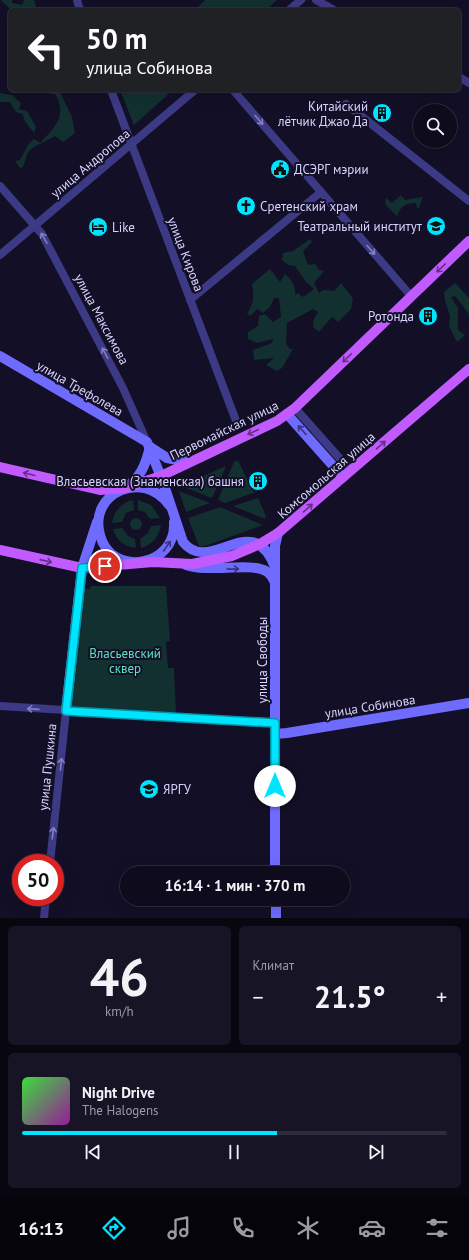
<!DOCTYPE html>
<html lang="ru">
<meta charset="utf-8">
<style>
body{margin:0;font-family:"PT Sans",sans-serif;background:#171425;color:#f1f3f6;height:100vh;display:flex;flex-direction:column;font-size:15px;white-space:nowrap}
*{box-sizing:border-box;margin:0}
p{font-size:13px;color:#9b9ba3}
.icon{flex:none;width:22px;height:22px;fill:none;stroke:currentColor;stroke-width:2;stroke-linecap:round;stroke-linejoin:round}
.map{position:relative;height:918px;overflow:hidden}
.details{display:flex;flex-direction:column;gap:8px;padding:8px;background:#08060f;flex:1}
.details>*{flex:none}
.guide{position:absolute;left:8px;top:8px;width:453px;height:84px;border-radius:6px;box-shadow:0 4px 16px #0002,0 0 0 1px #2e2b3b;background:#202124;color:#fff;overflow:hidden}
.buttons{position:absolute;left:413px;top:104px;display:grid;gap:8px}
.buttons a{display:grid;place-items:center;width:44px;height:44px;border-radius:50%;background:#0e0b1c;box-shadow:0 4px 16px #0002,0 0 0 1px #2e2b3b;font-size:20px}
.speed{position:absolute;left:12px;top:854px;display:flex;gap:8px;font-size:20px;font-weight:700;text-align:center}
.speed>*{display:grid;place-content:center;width:52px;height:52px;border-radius:50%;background:#0e0b1c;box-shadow:0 4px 16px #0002,0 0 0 1px #2e2b3b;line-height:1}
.speed .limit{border:6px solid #d22;background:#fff;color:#111}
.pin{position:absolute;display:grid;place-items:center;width:34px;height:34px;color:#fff;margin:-17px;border:2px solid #fff;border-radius:50%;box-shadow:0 1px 4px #0007}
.me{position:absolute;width:44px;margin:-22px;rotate:0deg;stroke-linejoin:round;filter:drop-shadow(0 0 3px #0008)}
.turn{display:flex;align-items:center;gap:14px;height:84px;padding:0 12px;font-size:18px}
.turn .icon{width:52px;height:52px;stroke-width:2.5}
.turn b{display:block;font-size:28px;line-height:34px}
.big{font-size:30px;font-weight:700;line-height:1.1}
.details .widget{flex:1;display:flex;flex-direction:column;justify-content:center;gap:6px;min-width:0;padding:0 14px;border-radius:6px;background:#171425}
.details .dial{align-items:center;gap:0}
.dial b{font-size:52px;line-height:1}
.song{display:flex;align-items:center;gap:12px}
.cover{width:48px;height:48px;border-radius:6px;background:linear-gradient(135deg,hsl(120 70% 55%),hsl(300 70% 35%))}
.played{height:4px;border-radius:2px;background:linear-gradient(90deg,#00e5ff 60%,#2e2b3b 60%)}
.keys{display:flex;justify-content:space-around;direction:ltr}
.heat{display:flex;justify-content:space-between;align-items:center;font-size:22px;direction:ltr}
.details .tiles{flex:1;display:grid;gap:8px;grid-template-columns:1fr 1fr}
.widget:last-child{grid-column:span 2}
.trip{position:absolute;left:120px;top:866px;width:230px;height:40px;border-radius:20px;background:#0e0b1c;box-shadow:0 4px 16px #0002,0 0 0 1px #2e2b3b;font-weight:700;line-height:40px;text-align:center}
.tabs{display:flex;height:64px;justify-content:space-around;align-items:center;background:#06040b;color:#9b9ba3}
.tabs .icon{width:28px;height:28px}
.tabs .on{color:#00e5ff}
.tabs b{font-size:18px;color:#f1f3f6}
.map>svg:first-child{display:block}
.green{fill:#12302f}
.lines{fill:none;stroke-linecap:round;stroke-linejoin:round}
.street{stroke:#3d3a85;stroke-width:8}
.secondary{stroke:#6f6bff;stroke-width:10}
.primary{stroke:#c25bff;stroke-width:10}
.oneway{stroke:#837fbc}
.oneway2{stroke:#623188}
.oneway3{stroke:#38347d}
.route-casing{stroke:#0095a6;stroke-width:10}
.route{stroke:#00e5ff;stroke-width:7}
.labels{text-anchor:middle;stroke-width:4;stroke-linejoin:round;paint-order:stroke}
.poi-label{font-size:13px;fill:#d9d4ff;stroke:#130f26;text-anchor:end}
.street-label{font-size:13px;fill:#d9d4ff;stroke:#130f26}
.park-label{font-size:13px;fill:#5fe0c0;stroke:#130f26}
</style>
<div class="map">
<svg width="469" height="918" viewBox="0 0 469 918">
<rect width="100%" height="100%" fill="#130f26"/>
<g class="green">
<path d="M1,0H12V3L22,5L24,0H34L37,10H11Z"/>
<path d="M205,0H277L266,10H201L198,7Z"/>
<path d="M59,90L72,117L75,133L63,142L55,136C49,140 33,146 29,151C25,156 26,164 21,169L15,161L20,160L28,145L34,139L40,143C55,127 68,116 55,94H50L48,91Z"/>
<path d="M120,90H173L134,125Z"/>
<path d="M0,93L12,95L21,103L19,109L27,111L36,127L34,133L24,120L23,114L16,112L10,102H0Z"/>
<path d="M401,195L405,200L423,197L418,210L416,203C405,203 401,206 397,216L385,204L386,198L392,203Z"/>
<path d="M310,239L312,242L303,251L308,265L315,264L319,270L324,271L314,283L319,293L323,290L334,291L341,283L353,298L351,309L338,322L332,317L319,332L313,327L314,319L318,312L313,309L287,323L286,344L290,349H293L282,368L277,371L266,365L274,358L254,360L253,350L272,343L273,339L257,343L248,339V332L258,326L259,316L265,314L273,322L281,317L279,298H274L270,307L263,313L257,309L250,316L247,314C254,303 254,297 252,284L270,269L280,282L285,274C292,280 296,286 295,295L298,293L303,297L314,289L306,282L295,266L288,265L282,260L283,253L293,251Z"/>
<path d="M455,283L469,298V314L455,296L451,297L458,308V330L465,335L457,342L449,326L450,316L445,301L444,292Z"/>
<path d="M238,460L253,492H256L225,503L218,500L234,462Z"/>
<path d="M226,466L212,498L181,486Z"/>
<path d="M179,491L210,503L186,512Z"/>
<path d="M258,498L266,516L265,519L233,506Z"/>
<path d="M133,500L134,510L126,513L122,522L112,523C114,511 121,503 133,500Z"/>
<path d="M138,500L151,505L160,518L150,519L145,512L138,510Z"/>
<path d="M220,507L263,525L205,546H199L188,518Z"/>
<circle cx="136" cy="524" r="6"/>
<path d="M161,525C159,537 152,545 141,548L140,539L148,533L151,526Z"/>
<path d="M122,528L128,536L135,539L136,548C124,547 116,540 113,529Z"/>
<path d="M91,586H166L170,641L166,642L168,668H174L176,715L68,709L80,589H90Z"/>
</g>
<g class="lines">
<g class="street">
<path d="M77,0L80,10"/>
<path d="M316,0L334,10"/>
<path d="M289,10L301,0"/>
<path d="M459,77L469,83"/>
<path d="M111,90L238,426"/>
<path d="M233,90L411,296"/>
<path d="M346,104L469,201"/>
<path d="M0,186L42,234L123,388L147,442"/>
<path d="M0,255L195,90"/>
<path d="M190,300L321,192"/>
<path d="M295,408L351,471"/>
<path d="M0,706L275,723"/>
<path d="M50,863L66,711"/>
<path d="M44,918L46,897"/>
</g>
<g class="secondary">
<path d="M0,356L147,442L163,482L183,542C211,577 252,507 275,567"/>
<path d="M287,414L343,477"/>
<path d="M150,447L167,458L188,462"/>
<path d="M126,487C141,478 146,463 150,447"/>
<path d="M169,505C144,469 88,492 100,535C111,578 177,567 174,522"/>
<path d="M186,565C209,573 248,562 266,571C271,574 273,578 275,583"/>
<path d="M66,711L82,568L97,522"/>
<path d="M275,734L287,733L469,703"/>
<path d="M275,873V546L278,533"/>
<path d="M276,899V918"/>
</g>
<g class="primary">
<path d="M0,467L100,490L125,488L161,476L277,421L295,408L469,241"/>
<path d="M0,550L82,568L153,562L192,564L232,556L260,544L278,533L469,369"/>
</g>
</g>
<defs><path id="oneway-shaft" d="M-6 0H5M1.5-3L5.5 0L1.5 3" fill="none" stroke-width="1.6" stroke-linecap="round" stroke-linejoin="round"/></defs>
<g class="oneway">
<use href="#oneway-shaft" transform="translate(259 120) rotate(49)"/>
<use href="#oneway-shaft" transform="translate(44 238) rotate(-120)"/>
<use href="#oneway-shaft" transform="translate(371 250) rotate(49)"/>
<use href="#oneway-shaft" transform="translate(105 353) rotate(-118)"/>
<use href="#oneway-shaft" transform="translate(33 709) rotate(-176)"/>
<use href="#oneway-shaft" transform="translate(61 764) rotate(-84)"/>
<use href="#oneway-shaft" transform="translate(53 833) rotate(-83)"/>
</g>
<g class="oneway2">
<use href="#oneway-shaft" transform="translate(441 268) rotate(136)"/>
<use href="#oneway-shaft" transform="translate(347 358) rotate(136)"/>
<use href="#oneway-shaft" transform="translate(253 432) rotate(155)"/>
<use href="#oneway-shaft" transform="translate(381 445) rotate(-41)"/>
<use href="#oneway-shaft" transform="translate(29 474) rotate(-166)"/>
<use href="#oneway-shaft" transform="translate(308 508) rotate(-41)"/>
<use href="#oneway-shaft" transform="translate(46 561) rotate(13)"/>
</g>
<g class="oneway3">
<use href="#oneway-shaft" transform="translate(302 430) rotate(-132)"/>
<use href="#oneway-shaft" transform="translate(167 546) rotate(-56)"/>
<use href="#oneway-shaft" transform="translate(233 569) rotate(-1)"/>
</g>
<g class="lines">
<defs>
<path id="route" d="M105,566L82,568L66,711L275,723V786"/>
</defs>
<use href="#route" class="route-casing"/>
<use href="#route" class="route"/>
</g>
<defs>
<symbol id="building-disc" viewBox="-11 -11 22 22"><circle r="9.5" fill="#00e5ff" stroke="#130f26"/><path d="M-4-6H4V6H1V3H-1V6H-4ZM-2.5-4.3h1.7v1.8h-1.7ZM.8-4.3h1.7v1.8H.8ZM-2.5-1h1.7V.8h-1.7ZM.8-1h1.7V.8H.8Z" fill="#111"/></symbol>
<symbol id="civic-disc" viewBox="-11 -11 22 22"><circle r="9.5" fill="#00e5ff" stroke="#130f26"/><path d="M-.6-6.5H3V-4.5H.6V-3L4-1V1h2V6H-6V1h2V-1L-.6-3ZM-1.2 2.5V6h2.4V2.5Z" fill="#111"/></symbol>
<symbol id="church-disc" viewBox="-11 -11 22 22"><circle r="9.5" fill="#00e5ff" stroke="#130f26"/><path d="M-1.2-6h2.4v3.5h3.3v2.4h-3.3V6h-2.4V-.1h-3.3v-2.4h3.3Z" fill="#111"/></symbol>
<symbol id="university-disc" viewBox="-11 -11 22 22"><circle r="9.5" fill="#00e5ff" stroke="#130f26"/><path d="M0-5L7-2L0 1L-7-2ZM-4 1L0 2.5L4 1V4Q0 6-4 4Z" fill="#111"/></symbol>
<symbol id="hotel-disc" viewBox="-11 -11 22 22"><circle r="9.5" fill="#00e5ff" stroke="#130f26"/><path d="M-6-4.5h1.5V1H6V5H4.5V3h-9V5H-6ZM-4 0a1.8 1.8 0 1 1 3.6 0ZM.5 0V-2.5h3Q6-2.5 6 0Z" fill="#111"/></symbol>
</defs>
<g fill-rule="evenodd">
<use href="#building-disc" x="371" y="102" width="22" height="22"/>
<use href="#civic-disc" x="269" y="158" width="22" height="22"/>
<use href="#church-disc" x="235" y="195" width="22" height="22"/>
<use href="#university-disc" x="425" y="215" width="22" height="22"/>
<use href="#hotel-disc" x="87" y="216" width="22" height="22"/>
<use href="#building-disc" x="417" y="305" width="22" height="22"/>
<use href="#building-disc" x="247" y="470" width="22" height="22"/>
<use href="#university-disc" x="138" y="778" width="22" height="22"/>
</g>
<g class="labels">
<g class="poi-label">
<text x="368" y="111">Китайский<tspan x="368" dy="15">лётчик Джао Да</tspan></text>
<text x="294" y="174" text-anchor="start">ДСЭРГ мэрии</text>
<text x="260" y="211" text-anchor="start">Сретенский храм</text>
<text x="422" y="231">Театральный институт</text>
<text x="112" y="232" text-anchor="start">Like</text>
<text x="414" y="321">Ротонда</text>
<text x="244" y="486">Власьевская (Знаменская) башня</text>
<text x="163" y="794" text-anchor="start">ЯРГУ</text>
</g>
<g class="street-label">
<text transform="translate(90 163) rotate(-40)" y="5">улица Андропова</text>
<text transform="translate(186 254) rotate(69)" y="5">улица Кирова</text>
<text transform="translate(102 319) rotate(62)" y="5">улица Максимова</text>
<text transform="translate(80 388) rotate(30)" y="5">улица Трефолева</text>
<text transform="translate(224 430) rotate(-26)" y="5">Первомайская улица</text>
<text transform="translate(326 475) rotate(-41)" y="5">Комсомольская улица</text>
<text transform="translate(262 660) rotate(-90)" y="5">улица Свободы</text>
<text transform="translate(370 706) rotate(-9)" y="5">улица Собинова</text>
<text transform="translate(47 767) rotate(-84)" y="5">улица Пушкина</text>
</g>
<g class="park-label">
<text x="125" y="658">Власьевский<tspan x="125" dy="15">сквер</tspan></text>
</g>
</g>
</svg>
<div class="buttons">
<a><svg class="icon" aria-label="search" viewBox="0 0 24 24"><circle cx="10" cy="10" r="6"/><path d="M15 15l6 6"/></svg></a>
</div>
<div class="speed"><div class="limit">50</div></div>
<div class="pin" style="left:105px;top:566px;background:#d93025"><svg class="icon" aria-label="arrive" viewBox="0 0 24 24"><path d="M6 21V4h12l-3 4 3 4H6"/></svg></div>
<svg class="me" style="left:275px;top:786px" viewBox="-20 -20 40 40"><circle r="19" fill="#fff"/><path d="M0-13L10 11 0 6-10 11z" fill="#00e5ff"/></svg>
<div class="trip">16:14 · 1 мин · 370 m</div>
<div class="guide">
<div class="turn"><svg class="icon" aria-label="left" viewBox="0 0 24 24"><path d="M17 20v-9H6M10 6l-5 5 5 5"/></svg><div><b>50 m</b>улица Собинова</div></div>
</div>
</div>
<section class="details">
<div class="tiles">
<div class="widget dial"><b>46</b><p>km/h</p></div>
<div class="widget"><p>Климат</p>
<div class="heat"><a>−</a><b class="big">21.5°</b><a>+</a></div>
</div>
<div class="widget">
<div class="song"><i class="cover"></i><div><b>Night Drive</b><p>The Halogens</p></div></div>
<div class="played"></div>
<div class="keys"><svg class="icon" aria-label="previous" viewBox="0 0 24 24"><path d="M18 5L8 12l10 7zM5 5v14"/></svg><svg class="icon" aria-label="pause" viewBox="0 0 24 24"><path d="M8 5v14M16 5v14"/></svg><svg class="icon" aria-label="next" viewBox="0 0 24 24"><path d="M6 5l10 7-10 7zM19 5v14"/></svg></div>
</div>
</div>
</section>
<nav class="tabs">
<b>16:13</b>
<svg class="icon on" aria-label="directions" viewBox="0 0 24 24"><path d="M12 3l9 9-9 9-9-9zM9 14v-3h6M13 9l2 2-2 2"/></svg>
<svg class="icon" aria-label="music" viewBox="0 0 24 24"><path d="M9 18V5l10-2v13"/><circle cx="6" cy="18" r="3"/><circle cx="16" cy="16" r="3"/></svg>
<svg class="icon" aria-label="phone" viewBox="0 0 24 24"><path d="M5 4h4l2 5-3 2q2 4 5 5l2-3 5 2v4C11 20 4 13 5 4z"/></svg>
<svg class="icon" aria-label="climate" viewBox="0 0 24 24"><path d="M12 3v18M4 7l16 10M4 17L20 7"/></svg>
<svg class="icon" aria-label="car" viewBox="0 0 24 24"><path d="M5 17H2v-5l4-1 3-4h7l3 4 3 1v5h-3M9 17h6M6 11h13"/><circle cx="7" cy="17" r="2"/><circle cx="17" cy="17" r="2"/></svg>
<svg class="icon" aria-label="filters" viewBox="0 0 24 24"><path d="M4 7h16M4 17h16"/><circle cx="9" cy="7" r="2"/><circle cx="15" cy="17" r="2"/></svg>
</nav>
